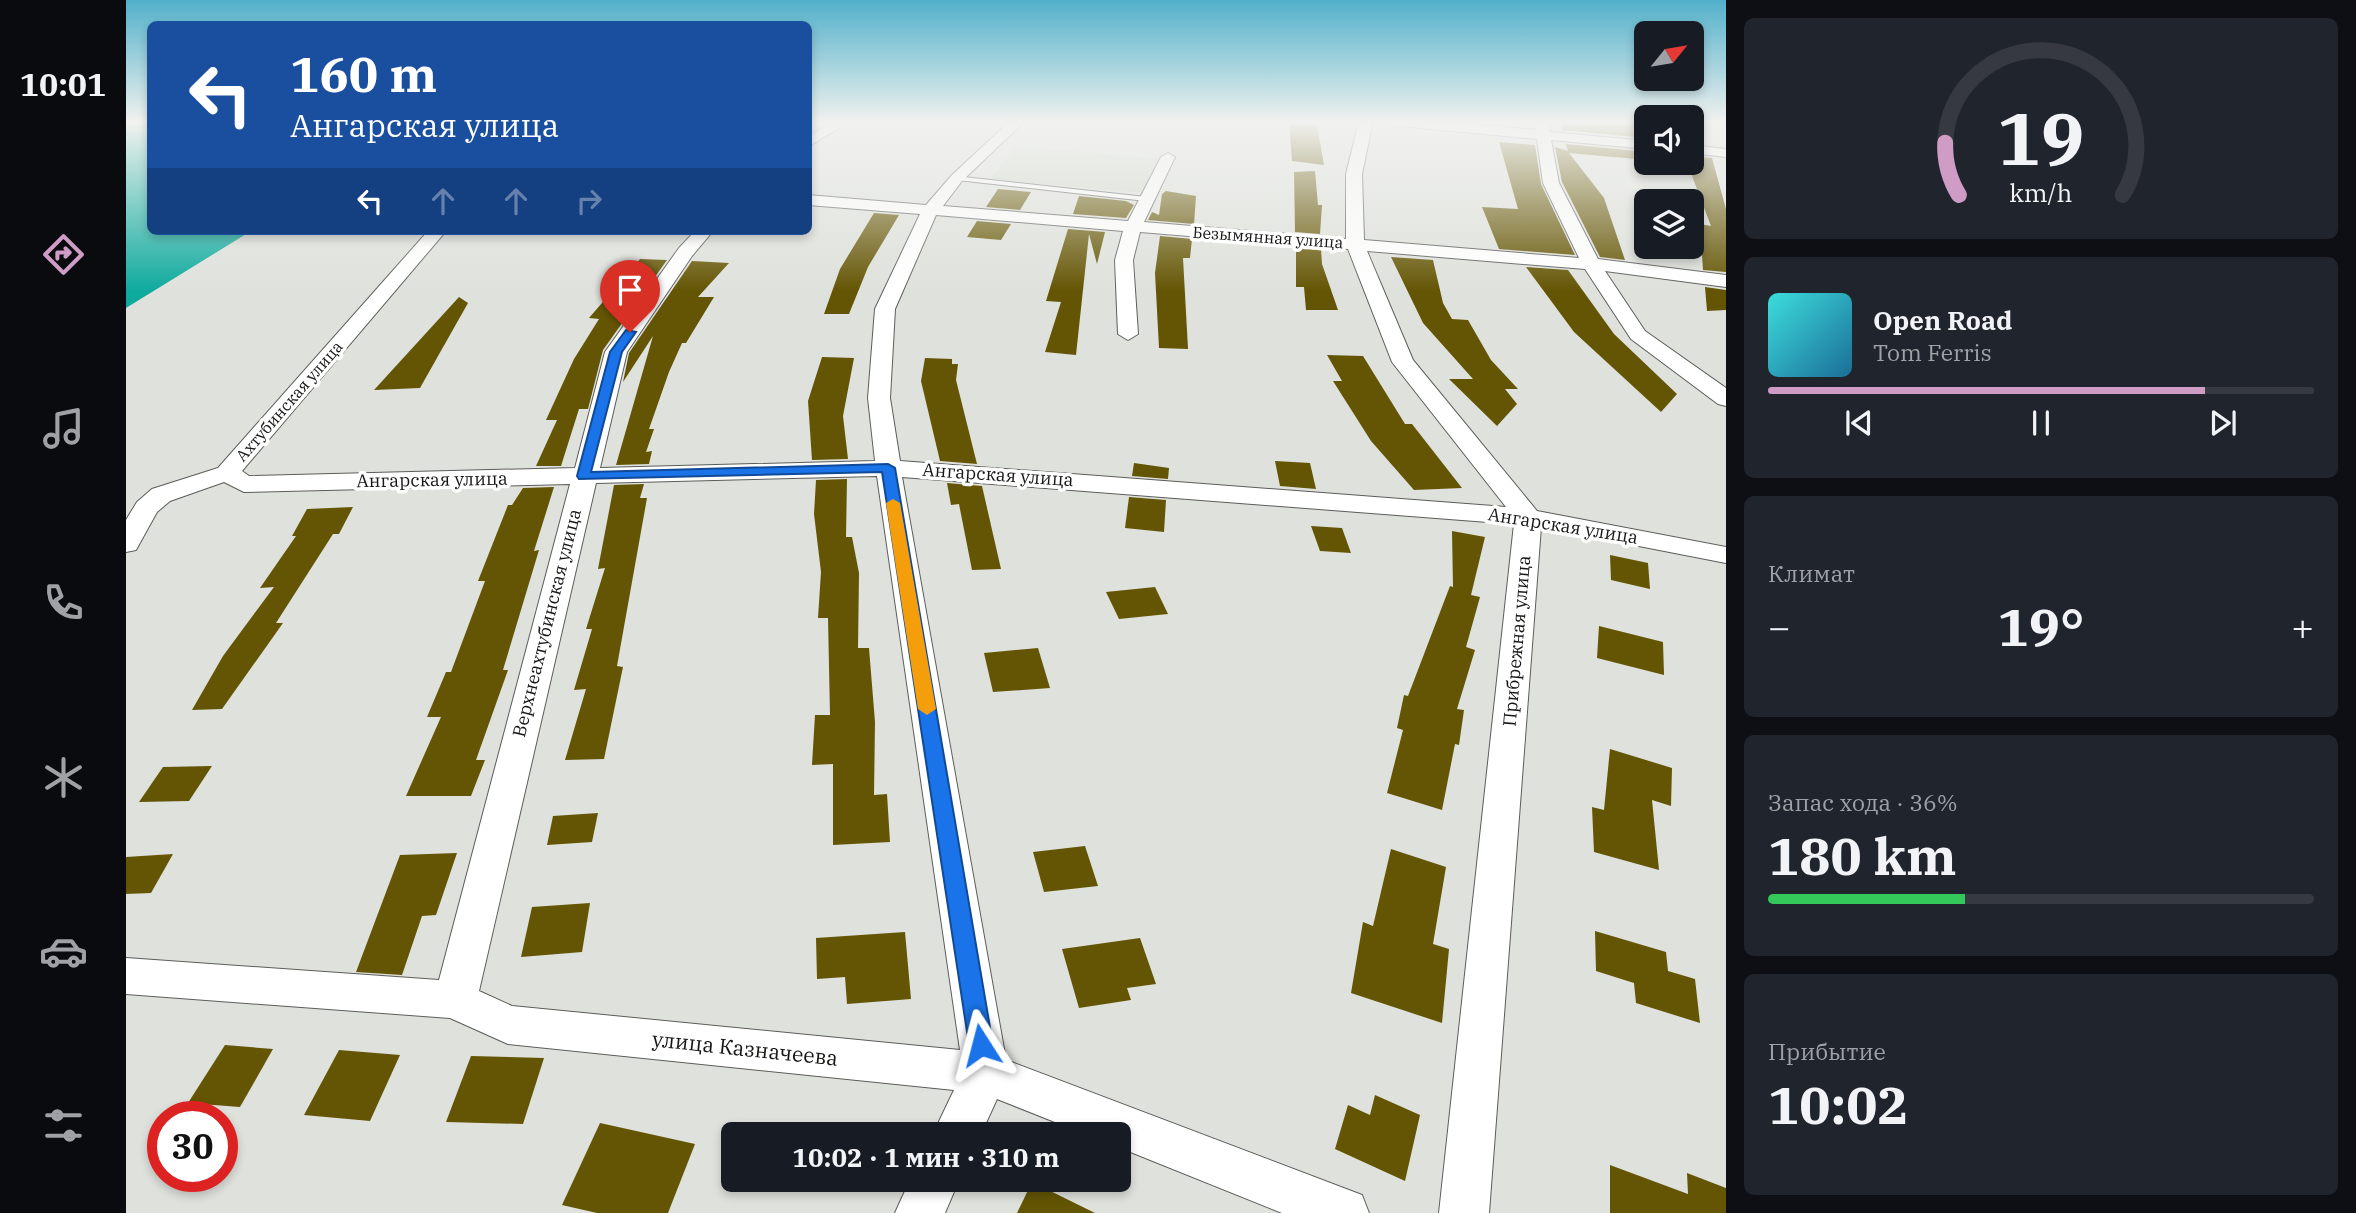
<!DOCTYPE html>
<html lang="ru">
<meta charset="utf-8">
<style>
body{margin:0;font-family:"IBM Plex Serif",serif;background:#20242c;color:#f1f3f6;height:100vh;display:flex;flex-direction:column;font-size:26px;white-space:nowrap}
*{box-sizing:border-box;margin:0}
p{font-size:23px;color:#9ea1a6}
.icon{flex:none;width:38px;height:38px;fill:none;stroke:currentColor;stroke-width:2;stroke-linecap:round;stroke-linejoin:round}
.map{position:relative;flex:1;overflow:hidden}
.sheet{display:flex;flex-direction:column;gap:18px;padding:18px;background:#0d0f14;width:630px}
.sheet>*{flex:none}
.top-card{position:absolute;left:21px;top:21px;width:665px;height:214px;border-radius:10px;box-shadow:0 4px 10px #0003;background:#1a4fa0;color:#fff;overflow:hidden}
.needle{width:46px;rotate:60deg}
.tools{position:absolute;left:1508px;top:21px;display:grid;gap:14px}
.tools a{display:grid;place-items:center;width:70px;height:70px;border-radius:10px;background:#171b24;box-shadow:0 4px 10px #0003;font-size:35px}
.speed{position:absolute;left:21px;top:1101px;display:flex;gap:14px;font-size:35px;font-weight:700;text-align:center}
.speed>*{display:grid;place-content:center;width:91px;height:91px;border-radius:50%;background:#171b24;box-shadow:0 4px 10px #0003;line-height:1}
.speed .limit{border:10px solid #d22;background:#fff;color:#111}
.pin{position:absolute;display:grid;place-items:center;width:60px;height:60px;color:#fff;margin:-72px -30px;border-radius:50% 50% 50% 0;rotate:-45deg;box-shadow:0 0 7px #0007}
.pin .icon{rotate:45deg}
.me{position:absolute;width:77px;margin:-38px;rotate:351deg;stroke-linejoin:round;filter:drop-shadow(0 0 5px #0008)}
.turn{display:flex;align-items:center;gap:24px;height:147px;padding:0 28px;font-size:32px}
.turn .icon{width:91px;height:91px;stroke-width:2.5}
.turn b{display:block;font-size:49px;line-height:60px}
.lanes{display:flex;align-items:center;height:66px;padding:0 28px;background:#0003;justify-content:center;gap:35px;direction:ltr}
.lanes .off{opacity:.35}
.big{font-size:52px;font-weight:700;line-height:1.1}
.sheet .card{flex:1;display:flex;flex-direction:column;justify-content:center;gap:10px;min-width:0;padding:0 24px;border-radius:10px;background:#20242c}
.sheet .dial{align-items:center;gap:0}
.dial svg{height:182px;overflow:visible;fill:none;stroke:#363941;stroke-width:7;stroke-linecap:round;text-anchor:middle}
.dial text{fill:#f1f3f6;stroke:none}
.song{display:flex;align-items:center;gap:21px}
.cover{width:84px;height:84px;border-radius:10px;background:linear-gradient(135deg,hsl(180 70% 55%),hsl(200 70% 35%))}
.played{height:7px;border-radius:4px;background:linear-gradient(90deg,#cf9cc5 80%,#363941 80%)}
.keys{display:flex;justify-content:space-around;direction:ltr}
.heat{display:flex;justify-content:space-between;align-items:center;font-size:38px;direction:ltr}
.charge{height:10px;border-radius:5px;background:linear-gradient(90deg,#34c759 36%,#363941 0)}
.trip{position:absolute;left:595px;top:1122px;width:410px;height:70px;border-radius:10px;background:#171b24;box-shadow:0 4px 10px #0003;font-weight:700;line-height:70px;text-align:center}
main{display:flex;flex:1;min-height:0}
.tab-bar{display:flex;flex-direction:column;width:126px;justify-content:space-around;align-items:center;background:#090b0e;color:#9ea1a6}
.tab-bar .icon{width:49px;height:49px}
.tab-bar .on{color:#cf9cc5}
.tab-bar b{font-size:32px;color:#f1f3f6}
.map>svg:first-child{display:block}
.built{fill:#d2d7cc}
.water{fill:#0faa9e}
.building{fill:#645504}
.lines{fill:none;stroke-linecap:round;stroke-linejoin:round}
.lane-casing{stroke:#5c5d5a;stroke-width:2}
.street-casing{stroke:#5c5d5a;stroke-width:2}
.lane{fill:#fff;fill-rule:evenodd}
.street{fill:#fff;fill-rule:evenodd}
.route{fill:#1a73e8;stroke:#114b97;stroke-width:2}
.slow{fill:#f59e0b}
.labels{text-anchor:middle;stroke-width:7;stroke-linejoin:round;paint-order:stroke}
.far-street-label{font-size:16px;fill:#161715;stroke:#fff}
.street-label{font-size:18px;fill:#161715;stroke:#fff}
.near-street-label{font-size:21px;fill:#161715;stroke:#fff}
</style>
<main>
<nav class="tab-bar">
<b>10:01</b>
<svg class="icon on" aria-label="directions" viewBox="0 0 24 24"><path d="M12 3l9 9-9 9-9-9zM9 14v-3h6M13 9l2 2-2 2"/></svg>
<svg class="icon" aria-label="music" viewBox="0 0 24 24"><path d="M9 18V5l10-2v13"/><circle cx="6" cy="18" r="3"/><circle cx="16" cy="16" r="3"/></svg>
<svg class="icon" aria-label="phone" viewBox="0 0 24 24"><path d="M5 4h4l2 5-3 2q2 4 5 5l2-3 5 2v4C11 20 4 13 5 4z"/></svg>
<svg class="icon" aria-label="climate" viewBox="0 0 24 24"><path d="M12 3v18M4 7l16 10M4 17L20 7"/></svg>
<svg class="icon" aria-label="car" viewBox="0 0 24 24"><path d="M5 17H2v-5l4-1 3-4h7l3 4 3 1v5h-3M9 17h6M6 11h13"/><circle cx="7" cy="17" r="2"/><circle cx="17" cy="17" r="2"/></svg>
<svg class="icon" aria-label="filters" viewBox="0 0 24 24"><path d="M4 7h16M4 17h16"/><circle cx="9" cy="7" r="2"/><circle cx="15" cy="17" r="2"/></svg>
</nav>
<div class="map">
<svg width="1600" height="1213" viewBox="0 0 1600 1213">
<rect width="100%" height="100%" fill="#dfe1dc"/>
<path class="built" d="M891,146L1034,159L1017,193L864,179Z"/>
<path class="water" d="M0,121H24V231H125L0,308Z"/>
<g class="building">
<path d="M1434,121H1521V138L1436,130Z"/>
<path d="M1163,123L1191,125L1198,165L1166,161Z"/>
<path d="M1373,142L1409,145L1415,184L1449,255L1373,249L1356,207L1392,209Z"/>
<path d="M1440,144L1521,152V160L1443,153L1478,198L1499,260L1474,257L1436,182L1429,147L1442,151Z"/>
<path d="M1566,156L1586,158L1600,209V272L1577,270L1574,224L1585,226L1563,168L1545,166L1544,163H1566Z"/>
<path d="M1189,171L1192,205H1196L1194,234L1169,232L1168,172Z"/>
<path d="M872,189L905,192L894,210L860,207Z"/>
<path d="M1040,191L1070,196L1068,224L1022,220L1026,212L1033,215L1036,194Z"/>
<path d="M953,196L1000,201L1008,205L1000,218L947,214Z"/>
<path d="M748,213L773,215L742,267L723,314H698L714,269Z"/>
<path d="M851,221L885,224L875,240L841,237Z"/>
<path d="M942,229L979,232L971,264L963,234L950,355L919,352L935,302L920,301Z"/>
<path d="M1034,236L1066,239L1064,258H1057L1062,349L1033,348L1029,273Z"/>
<path d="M1170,247L1195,249L1196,264L1212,310H1180L1178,287H1170Z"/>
<path d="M1265,257L1307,260L1317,303L1326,319L1342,320L1365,360L1392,389H1379L1391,404L1371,426L1323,379H1347L1297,323Z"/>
<path d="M514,259L541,260L477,350L462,409H453L435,466H410L431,420H420L448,359L473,319L463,318Z"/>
<path d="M566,261L603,263L572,297H588L560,343H556L543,372L523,429H528L520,452L526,451L523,464L490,465L527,336L497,382L503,353Z"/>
<path d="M1400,267L1442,270L1488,334L1551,394L1535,412L1448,332Z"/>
<path d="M1579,287L1600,290V310L1581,311Z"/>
<path d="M333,297L342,303L294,388L248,390Z"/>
<path d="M1201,355L1237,356L1279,424H1286L1336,488L1288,490L1245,441L1207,381H1216Z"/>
<path d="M696,357L728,358L717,416L722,459L686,460L682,401Z"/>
<path d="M799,358L826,359V364H832L830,380L851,464L814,461L795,381Z"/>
<path d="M1149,461L1184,463L1190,489L1154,486Z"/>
<path d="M1008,463L1043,468L1042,479L1006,476Z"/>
<path d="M721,479L720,537H726L733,573L732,648H743L749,722L748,795L761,794L764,842L707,845V764L686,765L689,715H704L702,618H692L695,572L688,514L690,480Z"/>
<path d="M821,483L856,486L875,569L846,570L833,504L825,505Z"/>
<path d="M518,484L514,498H521L491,666L497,667L478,759L439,760L460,689L448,690L466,629H460L479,568L472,569L488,485Z"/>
<path d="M428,487L408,551L413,550L377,670H382L350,760H359L345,796H280L315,717H301L320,672H325L359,581H352L382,505H386L397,488Z"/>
<path d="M1003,497L1040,500L1038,532L999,528Z"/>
<path d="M227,507L213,534H207L150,623H157L96,709L66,710L97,656L148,587L134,588L170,536H166L181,509Z"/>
<path d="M1185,526L1216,528L1225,553L1194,551Z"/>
<path d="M1326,531L1359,537L1345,595L1354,597L1340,647L1349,650L1331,709L1338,710L1333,745L1329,744L1316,810L1261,793L1277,730L1271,728L1278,695L1282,696L1324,586L1327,587Z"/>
<path d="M1484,555L1522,563L1524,589L1485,580Z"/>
<path d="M1029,587L1042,614L993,619L980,592Z"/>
<path d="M1473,626L1537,642L1538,675L1471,658Z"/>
<path d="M912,648L924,688L867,692L858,653Z"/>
<path d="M1484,749L1546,768L1545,806L1526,800L1533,870L1468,852L1466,807L1478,810Z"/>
<path d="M86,766L63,801L13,802L37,767Z"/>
<path d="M472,813L466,842L421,845L427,816Z"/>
<path d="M959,846L972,886L918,892L907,852Z"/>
<path d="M1265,849L1320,867L1307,944L1323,949L1316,1023L1225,993L1237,922L1247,926Z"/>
<path d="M331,853L310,915L296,916L276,975L230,972L274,855Z"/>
<path d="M47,854L25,893L0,894V857Z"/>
<path d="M464,903L456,952L395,957L406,907Z"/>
<path d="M1469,931L1540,952L1542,971L1569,979L1574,1023L1510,1003L1508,983L1470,971Z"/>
<path d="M779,932L785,999L721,1004L719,977L691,979L690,938Z"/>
<path d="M1014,938L1030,984L1001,988L1005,1000L953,1008L936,949Z"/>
<path d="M99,1045L147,1049L114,1107L62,1103Z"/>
<path d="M213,1050L274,1055L244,1121L178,1115Z"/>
<path d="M345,1056L418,1058L397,1124L320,1122Z"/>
<path d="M1249,1095L1294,1115L1279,1181L1209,1149L1222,1105L1244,1115Z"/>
<path d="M474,1123L569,1144L542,1213H471L436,1205Z"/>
<path d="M1484,1165L1562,1194L1561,1173L1600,1188V1213H1484Z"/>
<path d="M906,1182L969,1213H891Z"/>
</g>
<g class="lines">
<defs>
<path id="lane" d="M828,176L1020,197L1024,199L1020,201L831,180H828Z"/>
<g id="street">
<path d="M707,121H724L682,147V137Z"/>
<path d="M884,121H899L836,181L817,206L1002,221L1035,157L1042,153L1049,157L1018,222L1220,239V174L1233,121H1247L1236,174L1238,240L1453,258L1417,183L1411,139L1263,125L1256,121H1311L1410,130L1408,121H1422L1424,132L1521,141V149L1425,140L1433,183L1472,259L1600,275V287L1479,271L1519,331L1600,388V406L1592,404L1505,339L1459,269L1241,251L1287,360L1411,511L1600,547V563L1415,527L1363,1213H1313L1388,524L776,477L880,1060L1236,1195L1243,1213H1156L992,1147V1134H959L871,1099L855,1134H807L828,1090L382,1044L324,1018L0,994V958L313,980L444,484L118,492L98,482L44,501L31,512L10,550L0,552V520L11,502L26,489L92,468L302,231H320L116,471L123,476L449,468L479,352L553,248L569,231H587L566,256L501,352L474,468L749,461L742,398L749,309L794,214L682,205V195L800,205L826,175ZM810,215L997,231L989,260L992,334L1002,340L1012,334L1007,260L1014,232L1222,249L1266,362L1380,507L774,461L764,398L769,309ZM751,476L834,1050L386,1006L353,991L470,483Z"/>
<path d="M1566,145L1600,149V157L1566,153Z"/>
<path d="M784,1180H833L819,1213H769Z"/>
</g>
</defs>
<use href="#lane" class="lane-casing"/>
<use href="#street" class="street-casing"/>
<use href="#lane" class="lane"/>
<use href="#street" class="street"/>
</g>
<linearGradient id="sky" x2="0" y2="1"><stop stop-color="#51b0ca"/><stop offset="0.42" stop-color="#f1f2ef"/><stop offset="1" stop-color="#f1f2ef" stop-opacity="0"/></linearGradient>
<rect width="1600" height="291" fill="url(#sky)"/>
<path class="route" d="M500,330L510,332L496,352L465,472L762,464L769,468L867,1045L864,1053L855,1056L847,1053L843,1045L756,472L453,479L451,476L484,352Z"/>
<path class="slow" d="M767,499L774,503L810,709L801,715L792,709L760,503Z"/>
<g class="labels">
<g class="far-street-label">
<text transform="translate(1142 237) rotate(4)" y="6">Безымянная улица</text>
<text transform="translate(163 401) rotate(-49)" y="6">Ахтубинская улица</text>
</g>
<g class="street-label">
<text transform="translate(872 475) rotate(4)" y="6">Ангарская улица</text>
<text transform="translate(306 480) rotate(-1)" y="6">Ангарская улица</text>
<text transform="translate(1437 526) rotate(9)" y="6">Ангарская улица</text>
<text transform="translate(421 623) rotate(-76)" y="6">Верхнеахтубинская улица</text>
<text transform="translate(1391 641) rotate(-85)" y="6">Прибрежная улица</text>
</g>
<g class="near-street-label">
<text transform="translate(619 1049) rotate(6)" y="7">улица Казначеева</text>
</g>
</g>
</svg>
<div class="tools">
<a><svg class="needle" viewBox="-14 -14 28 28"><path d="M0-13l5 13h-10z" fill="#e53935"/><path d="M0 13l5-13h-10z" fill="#9ea1a6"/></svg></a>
<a><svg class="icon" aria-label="sound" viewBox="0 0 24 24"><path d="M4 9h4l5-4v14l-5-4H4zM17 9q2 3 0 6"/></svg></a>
<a><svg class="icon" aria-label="layers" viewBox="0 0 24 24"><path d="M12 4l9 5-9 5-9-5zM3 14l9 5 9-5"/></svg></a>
</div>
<div class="speed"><div class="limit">30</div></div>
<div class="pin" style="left:504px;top:332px;background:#d93025"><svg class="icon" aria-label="arrive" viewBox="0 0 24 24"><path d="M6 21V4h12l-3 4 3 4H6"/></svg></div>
<svg class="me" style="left:855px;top:1045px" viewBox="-20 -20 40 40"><path d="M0-17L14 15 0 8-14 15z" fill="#1a73e8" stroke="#fff" stroke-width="4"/></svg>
<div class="trip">10:02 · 1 мин · 310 m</div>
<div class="top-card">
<div class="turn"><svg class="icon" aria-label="left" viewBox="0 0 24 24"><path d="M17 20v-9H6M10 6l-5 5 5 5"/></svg><div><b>160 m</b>Ангарская улица</div></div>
<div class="lanes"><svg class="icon" aria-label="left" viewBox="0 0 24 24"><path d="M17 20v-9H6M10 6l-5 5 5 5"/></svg><svg class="icon off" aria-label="ahead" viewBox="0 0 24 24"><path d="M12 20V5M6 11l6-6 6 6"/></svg><svg class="icon off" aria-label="ahead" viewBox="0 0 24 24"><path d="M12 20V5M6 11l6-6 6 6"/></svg><svg class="icon off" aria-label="right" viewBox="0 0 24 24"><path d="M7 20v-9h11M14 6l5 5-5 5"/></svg></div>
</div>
</div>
<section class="sheet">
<div class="card dial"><svg viewBox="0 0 100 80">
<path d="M14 69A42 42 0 1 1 86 69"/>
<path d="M14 69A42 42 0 0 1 8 46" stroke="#cf9cc5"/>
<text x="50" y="56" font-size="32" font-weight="700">19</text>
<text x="50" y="72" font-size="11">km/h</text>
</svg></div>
<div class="card">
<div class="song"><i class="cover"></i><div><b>Open Road</b><p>Tom Ferris</p></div></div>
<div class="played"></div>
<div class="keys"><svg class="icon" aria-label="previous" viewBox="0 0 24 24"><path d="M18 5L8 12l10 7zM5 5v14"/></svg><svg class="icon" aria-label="pause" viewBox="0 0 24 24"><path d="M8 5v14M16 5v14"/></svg><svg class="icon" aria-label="next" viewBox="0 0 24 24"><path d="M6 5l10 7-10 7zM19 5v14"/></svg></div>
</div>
<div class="card"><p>Климат</p>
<div class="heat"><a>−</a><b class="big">19°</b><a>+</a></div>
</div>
<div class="card"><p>Запас хода · 36%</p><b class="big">180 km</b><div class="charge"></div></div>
<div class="card"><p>Прибытие</p><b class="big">10:02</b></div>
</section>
</main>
